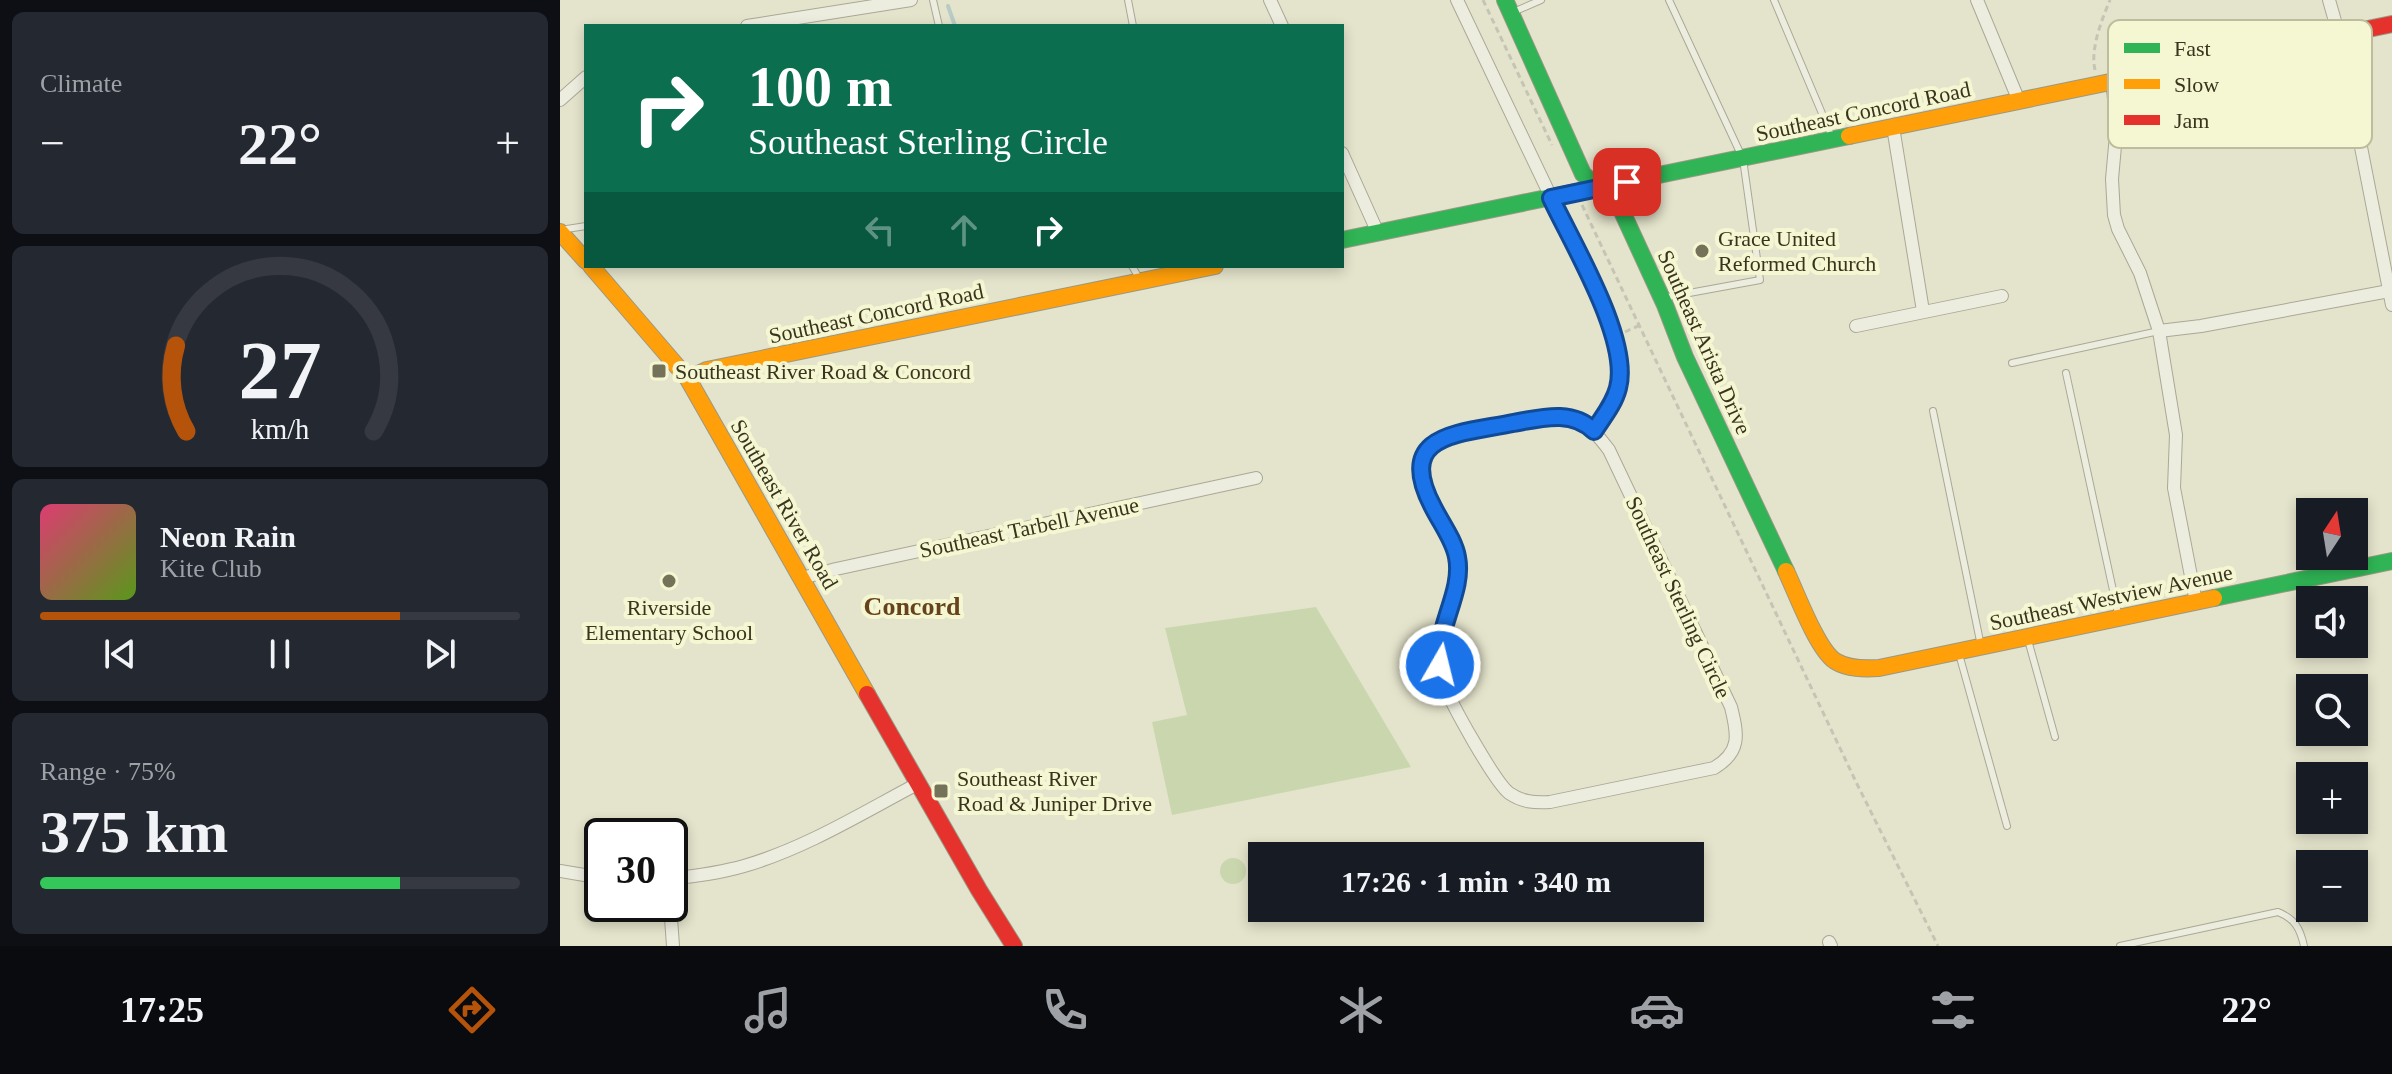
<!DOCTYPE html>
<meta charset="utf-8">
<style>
body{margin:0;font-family:Georgia,serif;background:#242831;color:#f1f3f6;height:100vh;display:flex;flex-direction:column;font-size:30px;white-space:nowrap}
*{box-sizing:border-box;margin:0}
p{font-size:26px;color:#9ea1a6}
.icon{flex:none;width:44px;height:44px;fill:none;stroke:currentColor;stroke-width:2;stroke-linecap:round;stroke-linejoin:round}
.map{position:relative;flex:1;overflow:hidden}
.details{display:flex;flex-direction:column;gap:12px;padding:12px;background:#0d0f14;width:560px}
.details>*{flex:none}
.guide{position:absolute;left:24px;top:24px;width:760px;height:244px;border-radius:0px;box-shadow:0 4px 12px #0003;background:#0b6e4f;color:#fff;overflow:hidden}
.needle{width:52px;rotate:12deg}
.fabs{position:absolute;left:1736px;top:498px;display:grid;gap:16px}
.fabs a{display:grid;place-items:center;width:72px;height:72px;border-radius:0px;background:#171b24;box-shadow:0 4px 12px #0003;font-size:40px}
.speed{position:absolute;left:24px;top:818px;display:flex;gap:16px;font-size:40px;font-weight:700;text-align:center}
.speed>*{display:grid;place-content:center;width:104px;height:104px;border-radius:50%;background:#171b24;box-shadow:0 4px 12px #0003;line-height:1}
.speed .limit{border:4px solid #111;border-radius:12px;background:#fff;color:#111}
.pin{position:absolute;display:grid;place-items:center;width:68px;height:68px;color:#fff;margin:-34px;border-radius:16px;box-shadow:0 4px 12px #0006}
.me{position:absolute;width:88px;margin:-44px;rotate:8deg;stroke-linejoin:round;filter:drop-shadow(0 0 6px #0008)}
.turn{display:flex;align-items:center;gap:28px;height:168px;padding:0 32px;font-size:36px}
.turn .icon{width:104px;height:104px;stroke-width:2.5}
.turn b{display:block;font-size:56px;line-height:68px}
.lanes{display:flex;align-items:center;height:76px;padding:0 32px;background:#0003;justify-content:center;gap:40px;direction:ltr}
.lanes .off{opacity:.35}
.big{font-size:60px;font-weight:700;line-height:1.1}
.details .tile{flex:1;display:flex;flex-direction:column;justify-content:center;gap:12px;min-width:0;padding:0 28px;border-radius:12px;background:#242831}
.details .dial{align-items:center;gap:0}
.dial svg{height:208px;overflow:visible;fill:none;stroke:#363941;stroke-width:7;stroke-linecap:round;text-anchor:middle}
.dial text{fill:#f1f3f6;stroke:none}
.song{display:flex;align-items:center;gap:24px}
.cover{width:96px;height:96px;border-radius:12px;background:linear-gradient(135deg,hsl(340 70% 55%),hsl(90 70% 35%))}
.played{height:8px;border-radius:4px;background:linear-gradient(90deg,#b45309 75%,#363941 75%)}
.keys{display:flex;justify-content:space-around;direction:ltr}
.heat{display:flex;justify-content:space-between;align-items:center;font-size:44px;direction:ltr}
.charge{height:12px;border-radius:6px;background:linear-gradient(90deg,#34c759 75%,#363941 0)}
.trip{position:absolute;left:688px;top:842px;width:456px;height:80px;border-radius:0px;background:#171b24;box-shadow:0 4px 12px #0003;font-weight:700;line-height:80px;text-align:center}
.tabs{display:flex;height:128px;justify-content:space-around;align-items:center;background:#090b0e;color:#9ea1a6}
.tabs .icon{width:56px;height:56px}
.tabs .current{color:#b45309}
.tabs b{font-size:36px;color:#f1f3f6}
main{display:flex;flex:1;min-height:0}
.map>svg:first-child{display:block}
.green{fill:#cad7ae}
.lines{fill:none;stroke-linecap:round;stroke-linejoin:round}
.stream{stroke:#b8ccc5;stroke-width:4}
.lane-casing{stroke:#aaa896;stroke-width:8}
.street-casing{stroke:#aaa896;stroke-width:14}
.fast-casing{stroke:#999885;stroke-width:18}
.slow-casing{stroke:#999885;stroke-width:18}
.jam-casing{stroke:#999885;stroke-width:18}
.path{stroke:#c5c5b5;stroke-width:3;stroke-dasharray:6 4;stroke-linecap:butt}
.lane{stroke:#ececdf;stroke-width:6}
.street{stroke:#ececdf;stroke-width:12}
.fast{stroke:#30b455;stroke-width:16}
.slow{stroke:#ff9f0a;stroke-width:16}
.jam{stroke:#e5322d;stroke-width:16}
.route-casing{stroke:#114b97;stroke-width:20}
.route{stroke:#1a73e8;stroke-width:14}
.poi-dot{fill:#75725a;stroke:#f5f6d2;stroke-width:3}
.labels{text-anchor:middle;stroke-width:8;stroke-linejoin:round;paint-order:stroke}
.street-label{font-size:22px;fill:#39341d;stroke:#f5f6d2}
.poi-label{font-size:22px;fill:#39341d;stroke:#f5f6d2;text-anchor:start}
.quarter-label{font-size:26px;font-weight:bold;fill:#67431c;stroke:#f5f6d2}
.key{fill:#f5f6d2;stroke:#bdbc9c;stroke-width:2}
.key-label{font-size:22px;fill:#39341d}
</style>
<main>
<section class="details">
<div class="tile"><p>Climate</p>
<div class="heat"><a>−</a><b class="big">22°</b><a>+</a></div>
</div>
<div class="tile dial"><svg viewBox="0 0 100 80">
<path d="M14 69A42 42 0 1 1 86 69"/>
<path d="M14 69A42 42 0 0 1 10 36" stroke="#b45309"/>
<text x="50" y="56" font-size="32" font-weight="700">27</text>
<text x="50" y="72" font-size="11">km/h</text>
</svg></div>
<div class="tile">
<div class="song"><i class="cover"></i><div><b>Neon Rain</b><p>Kite Club</p></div></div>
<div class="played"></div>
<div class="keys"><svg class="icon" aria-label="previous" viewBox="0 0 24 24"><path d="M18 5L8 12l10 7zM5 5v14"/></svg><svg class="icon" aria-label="pause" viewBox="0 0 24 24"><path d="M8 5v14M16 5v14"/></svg><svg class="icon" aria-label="next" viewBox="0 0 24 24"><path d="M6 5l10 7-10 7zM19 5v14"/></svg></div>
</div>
<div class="tile"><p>Range · 75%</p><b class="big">375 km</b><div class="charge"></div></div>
</section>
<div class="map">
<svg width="1832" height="946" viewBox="0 0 1832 946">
<rect width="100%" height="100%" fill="#e4e4cc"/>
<g class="green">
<path d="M756,607L851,767L612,815L592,722L627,715L605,628Z"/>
<circle cx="673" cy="871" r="13"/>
</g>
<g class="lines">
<path class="stream" d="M388,6L395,26"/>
<defs>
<g id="lane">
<path d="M373,0L379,26"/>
<path d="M568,0L573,26"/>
<path d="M1214,0L1272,137"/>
<path d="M951,13L981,0"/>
<path d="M0,230L26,226"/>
<path d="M572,266L579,278"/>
<path d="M1102,298L1200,280L1183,159L1109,0"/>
<path d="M1452,363L1599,331"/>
<path d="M1506,373L1559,618"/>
<path d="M1373,411L1421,646"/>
<path d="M1468,640L1495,737"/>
<path d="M1399,654L1447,826"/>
<path d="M1560,946L1718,912C1735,919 1740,928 1744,946"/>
</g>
<g id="street">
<path d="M710,0L722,26"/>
<path d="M897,0L1051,323C1066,371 1061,390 1034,431"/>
<path d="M1417,0L1459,101"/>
<path d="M1769,0L1779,35L1832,305"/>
<path d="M187,26L351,0"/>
<path d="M1552,82L1557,124L1552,179L1554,215L1558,229L1580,273L1599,331L1616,435L1614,488L1636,602"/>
<path d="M0,100L26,77"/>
<path d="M1333,127L1363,311"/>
<path d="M782,153L818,233"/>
<path d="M1296,326L1442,296"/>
<path d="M1599,331L1641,326L1829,291"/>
<path d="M989,417C1022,416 1030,425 1049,450L1171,707C1178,735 1181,752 1154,768L990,802C974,803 962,802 949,793C935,782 889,701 884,683C880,672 878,659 880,647C883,617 902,587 897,557C892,527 843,481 867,451C883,430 961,422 989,417Z"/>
<path d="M242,578L276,569L696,478"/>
<path d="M0,871L42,878"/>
<path d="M110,879C135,876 160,873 184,866C246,848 302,813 359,783"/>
<path d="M110,904L113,946"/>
<path d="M1269,942L1271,946"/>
</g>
<g id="fast">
<path d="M945,0L1023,174L1059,205L1105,305L1125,357L1226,571"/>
<path d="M782,240L1289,136"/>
<path d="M1654,598L1832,561"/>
</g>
<g id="slow">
<path d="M1289,136L1642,63"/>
<path d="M0,232L26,261"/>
<path d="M31,266L128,379L307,694"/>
<path d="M128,379L147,370L655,266"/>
<path d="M1226,571C1236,592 1257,649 1275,661C1288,669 1304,669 1319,668L1654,598"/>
</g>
<g id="jam">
<path d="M1642,63L1832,24"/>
<path d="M307,694L419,890L454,946"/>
</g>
</defs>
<use href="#lane" class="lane-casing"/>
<use href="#street" class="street-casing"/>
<use href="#fast" class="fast-casing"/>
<use href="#slow" class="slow-casing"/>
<use href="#jam" class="jam-casing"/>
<g class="path">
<path d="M923,0L992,145"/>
<path d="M1535,70C1530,49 1542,19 1550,0"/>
<path d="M1022,205L1297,784L1378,946"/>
<path d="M1065,332L1080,325"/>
</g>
<use href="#lane" class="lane"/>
<use href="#street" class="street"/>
<use href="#fast" class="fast"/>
<use href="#slow" class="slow"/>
<use href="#jam" class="jam"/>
</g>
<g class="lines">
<defs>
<path id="route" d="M880,665C880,659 879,653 880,647C883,617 903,587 897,557C894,540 881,523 873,507C834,433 899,434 953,423C981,418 1012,409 1034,431C1043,417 1054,404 1058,388C1071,340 1012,243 991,198L1067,182"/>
</defs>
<use href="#route" class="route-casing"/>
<use href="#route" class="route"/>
</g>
<g class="poi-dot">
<circle cx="1142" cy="251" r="8"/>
<rect x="91" y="363" width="16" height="16" rx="4"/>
<circle cx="109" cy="581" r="8"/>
<rect x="373" y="783" width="16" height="16" rx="4"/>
</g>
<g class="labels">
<g class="street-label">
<text transform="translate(1303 111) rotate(-12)" y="8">Southeast Concord Road</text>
<text transform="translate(316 313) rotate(-12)" y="8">Southeast Concord Road</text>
<text transform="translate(1145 342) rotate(66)" y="8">Southeast Arista Drive</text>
<text transform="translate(225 504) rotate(60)" y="8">Southeast River Road</text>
<text transform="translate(469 527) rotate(-12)" y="8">Southeast Tarbell Avenue</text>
<text transform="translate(1119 597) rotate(65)" y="8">Southeast Sterling Circle</text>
<text transform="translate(1551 597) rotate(-12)" y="8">Southeast Westview Avenue</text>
</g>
<g class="poi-label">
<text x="1158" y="246">Grace United<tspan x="1158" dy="25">Reformed Church</tspan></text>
<text x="115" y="379">Southeast River Road &amp; Concord</text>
<text x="109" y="615" text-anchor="middle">Riverside<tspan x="109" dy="25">Elementary School</tspan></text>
<text x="397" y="786">Southeast River<tspan x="397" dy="25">Road &amp; Juniper Drive</tspan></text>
</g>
<g class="quarter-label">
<text x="352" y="615">Concord</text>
</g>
</g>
<rect x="1548" y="20" width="264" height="128" rx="12" class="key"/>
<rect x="1564" y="43" width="36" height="10" fill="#30b455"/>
<rect x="1564" y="79" width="36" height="10" fill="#ff9f0a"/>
<rect x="1564" y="115" width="36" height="10" fill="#e5322d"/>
<g class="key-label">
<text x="1614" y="56">Fast</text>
<text x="1614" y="92">Slow</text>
<text x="1614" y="128">Jam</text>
</g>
</svg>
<div class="fabs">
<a><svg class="needle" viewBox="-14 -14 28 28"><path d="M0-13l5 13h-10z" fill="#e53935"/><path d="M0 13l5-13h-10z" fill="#9ea1a6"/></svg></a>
<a><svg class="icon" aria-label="sound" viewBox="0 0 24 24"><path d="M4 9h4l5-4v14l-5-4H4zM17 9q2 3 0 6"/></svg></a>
<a><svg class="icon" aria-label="search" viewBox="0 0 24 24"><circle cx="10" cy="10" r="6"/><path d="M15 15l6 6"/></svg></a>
<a>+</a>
<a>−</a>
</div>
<div class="speed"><div class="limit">30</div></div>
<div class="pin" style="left:1067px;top:182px;background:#d93025"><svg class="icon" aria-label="arrive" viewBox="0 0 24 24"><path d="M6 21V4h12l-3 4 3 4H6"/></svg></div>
<svg class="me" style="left:880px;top:665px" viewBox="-20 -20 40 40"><circle r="17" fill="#1a73e8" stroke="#fff" stroke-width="3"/><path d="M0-11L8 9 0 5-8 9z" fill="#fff"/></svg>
<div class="trip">17:26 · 1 min · 340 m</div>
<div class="guide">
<div class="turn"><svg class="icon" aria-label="right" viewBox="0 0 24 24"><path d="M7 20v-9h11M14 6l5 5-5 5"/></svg><div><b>100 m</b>Southeast Sterling Circle</div></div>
<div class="lanes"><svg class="icon off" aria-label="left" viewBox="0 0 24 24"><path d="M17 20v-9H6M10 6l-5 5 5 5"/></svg><svg class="icon off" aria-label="ahead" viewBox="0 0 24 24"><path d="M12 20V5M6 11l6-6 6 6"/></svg><svg class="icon" aria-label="right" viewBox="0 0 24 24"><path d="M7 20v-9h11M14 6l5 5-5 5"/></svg></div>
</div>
</div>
</main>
<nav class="tabs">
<b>17:25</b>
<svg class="icon current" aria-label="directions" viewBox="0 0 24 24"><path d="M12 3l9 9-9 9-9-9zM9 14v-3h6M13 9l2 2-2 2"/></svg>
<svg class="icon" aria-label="music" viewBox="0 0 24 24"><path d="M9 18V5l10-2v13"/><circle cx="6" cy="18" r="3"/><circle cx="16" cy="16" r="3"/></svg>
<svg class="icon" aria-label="phone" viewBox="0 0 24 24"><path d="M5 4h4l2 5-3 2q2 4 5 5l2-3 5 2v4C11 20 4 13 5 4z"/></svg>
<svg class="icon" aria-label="climate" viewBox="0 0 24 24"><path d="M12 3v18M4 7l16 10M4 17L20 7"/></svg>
<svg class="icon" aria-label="car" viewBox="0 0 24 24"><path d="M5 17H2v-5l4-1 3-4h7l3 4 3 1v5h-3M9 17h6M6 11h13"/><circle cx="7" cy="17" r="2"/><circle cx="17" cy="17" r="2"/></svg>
<svg class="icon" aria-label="filters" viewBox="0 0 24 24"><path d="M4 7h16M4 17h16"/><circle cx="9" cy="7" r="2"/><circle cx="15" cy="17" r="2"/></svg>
<b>22°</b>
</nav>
